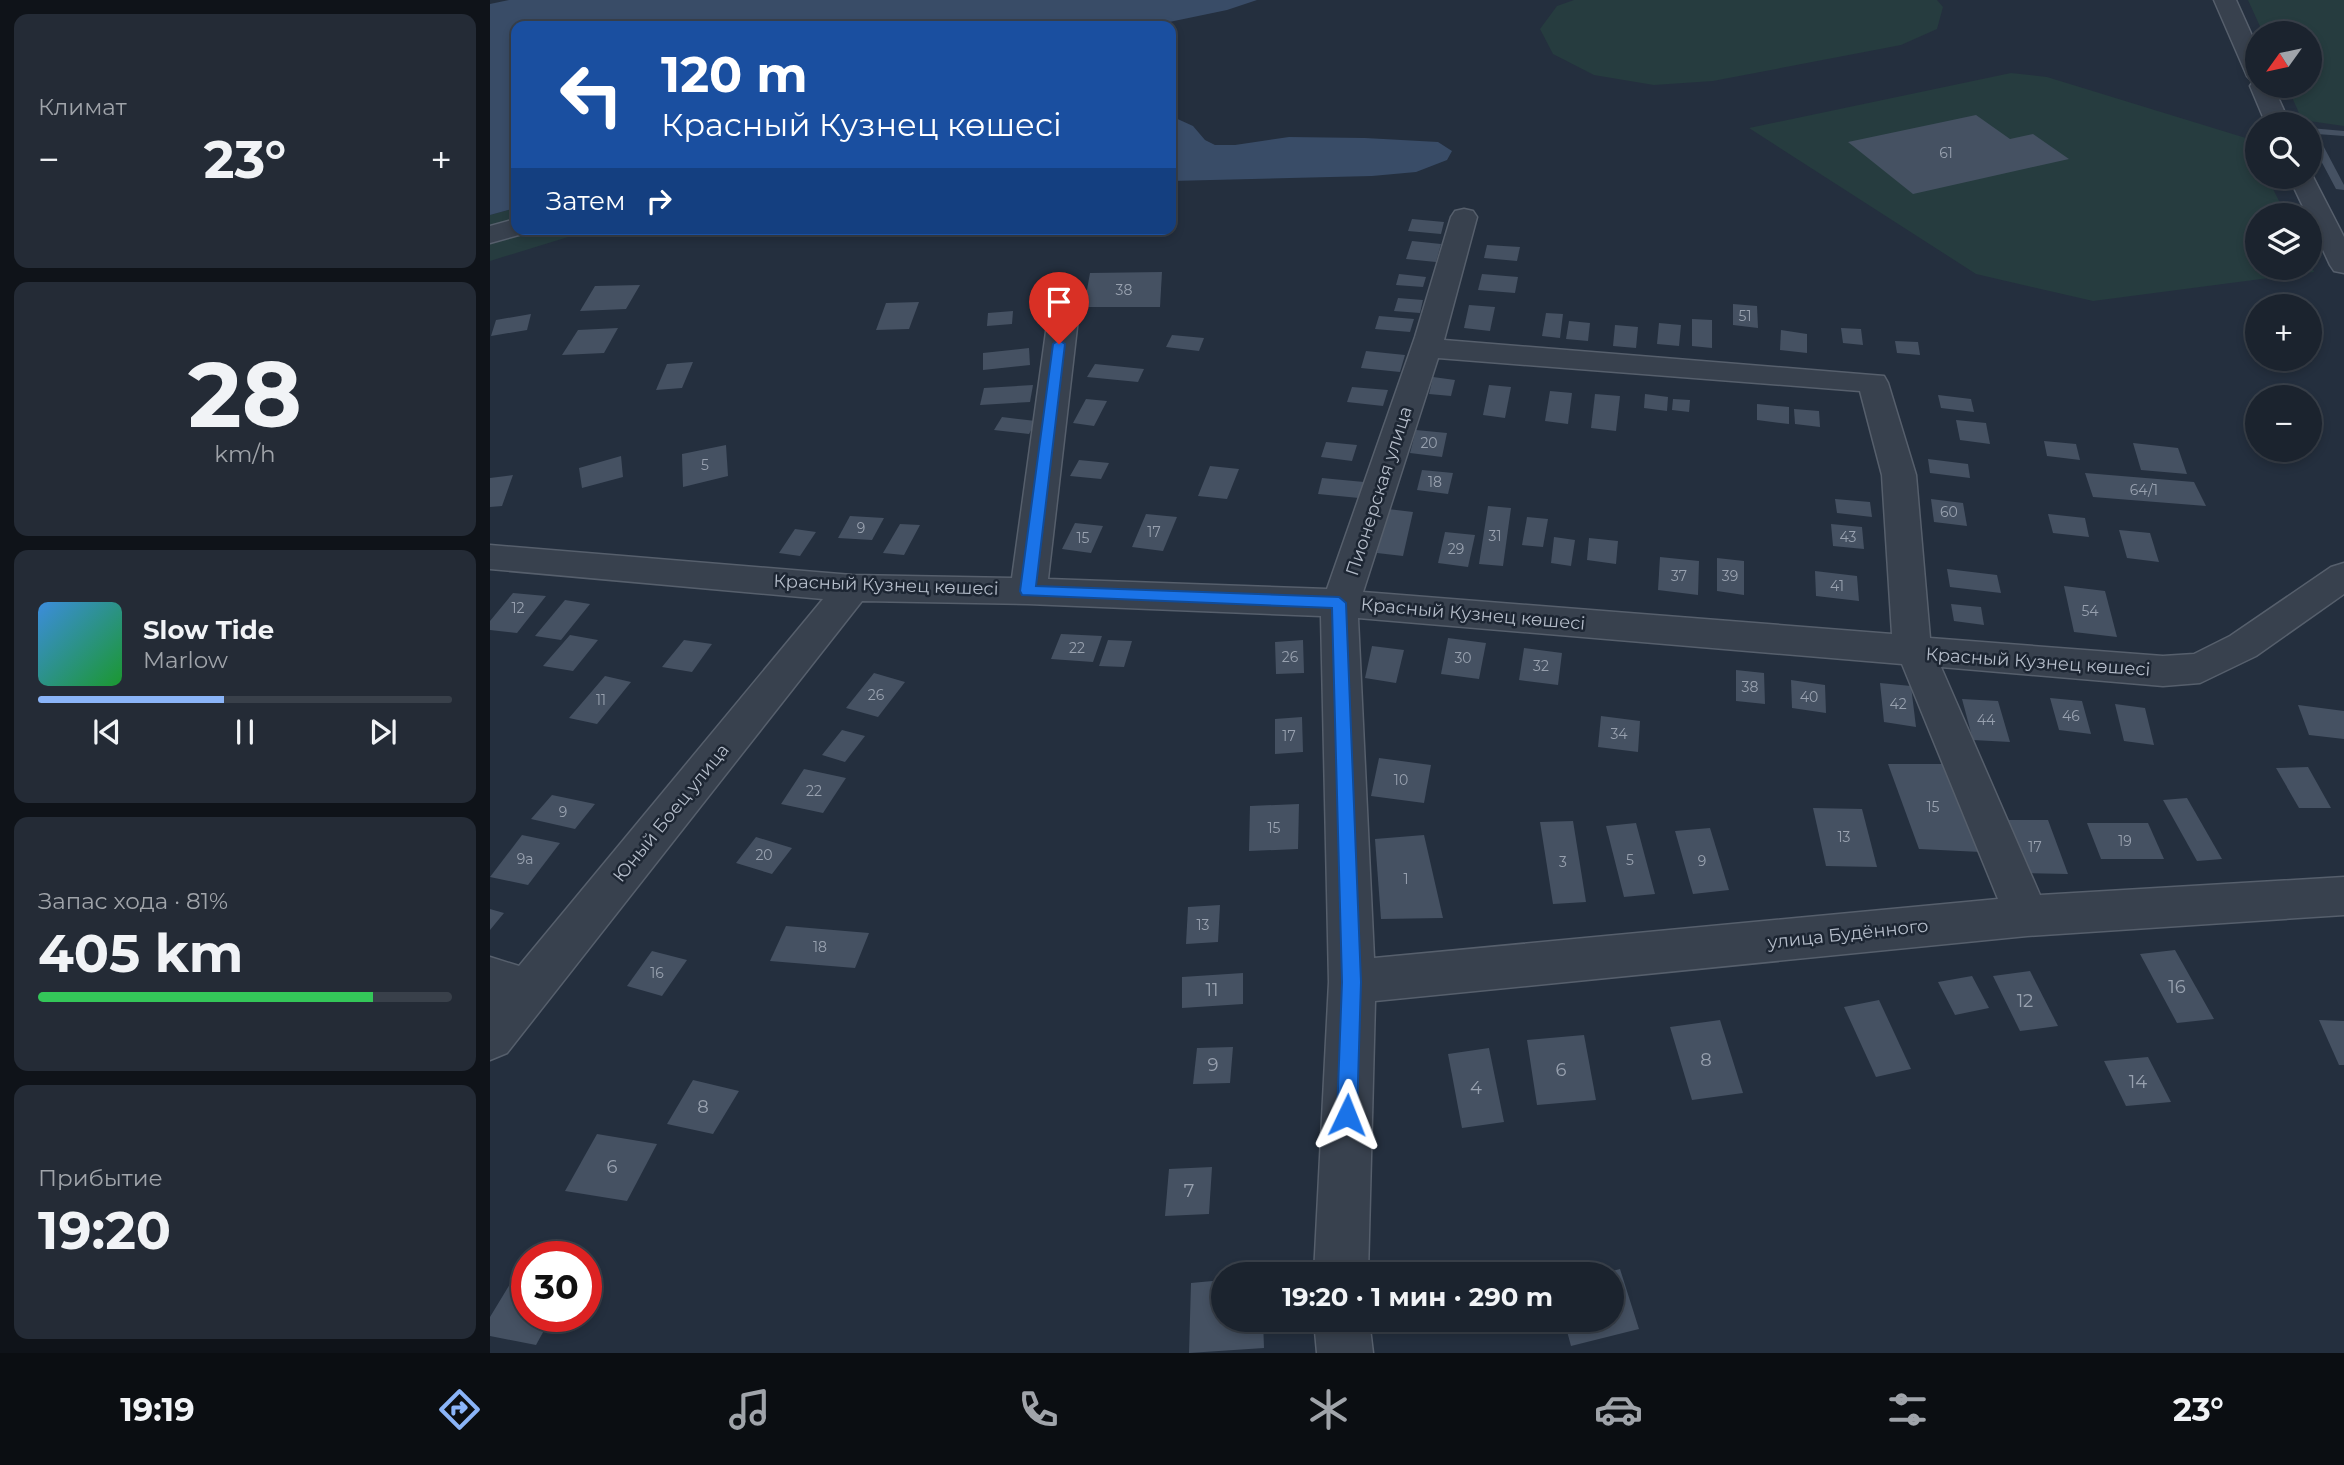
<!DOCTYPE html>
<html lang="ru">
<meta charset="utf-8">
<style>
body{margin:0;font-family:Montserrat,sans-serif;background:#242b36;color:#f1f3f6;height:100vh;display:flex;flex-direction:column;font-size:26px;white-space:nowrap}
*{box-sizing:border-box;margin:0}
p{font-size:23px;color:#a0a4aa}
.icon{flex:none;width:38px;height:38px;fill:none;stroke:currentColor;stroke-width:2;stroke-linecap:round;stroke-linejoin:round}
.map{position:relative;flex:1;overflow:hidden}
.sheet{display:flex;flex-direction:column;gap:14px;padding:14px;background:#0f1319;width:490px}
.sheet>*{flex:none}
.banner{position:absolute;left:21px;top:21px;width:665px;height:214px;border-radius:14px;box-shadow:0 4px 10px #0003,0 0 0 2px #39404a;background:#1a4fa0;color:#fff;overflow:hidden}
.needle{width:46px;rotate:237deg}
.controls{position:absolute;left:1755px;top:21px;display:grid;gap:14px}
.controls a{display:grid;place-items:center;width:77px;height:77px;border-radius:50%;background:#1b232e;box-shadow:0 4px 10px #0003,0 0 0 2px #39404a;font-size:35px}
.speed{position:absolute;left:21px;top:1241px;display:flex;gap:14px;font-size:35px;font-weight:700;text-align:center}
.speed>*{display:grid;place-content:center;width:91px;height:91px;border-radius:50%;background:#1b232e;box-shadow:0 4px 10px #0003,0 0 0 2px #39404a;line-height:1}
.speed .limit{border:10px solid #d22;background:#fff;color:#111}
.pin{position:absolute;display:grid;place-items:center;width:60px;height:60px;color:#fff;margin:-72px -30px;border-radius:50% 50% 50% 0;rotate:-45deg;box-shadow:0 0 7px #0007}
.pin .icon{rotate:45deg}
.me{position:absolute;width:77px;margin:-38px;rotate:2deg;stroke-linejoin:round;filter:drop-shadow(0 0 5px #0008)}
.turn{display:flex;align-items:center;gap:24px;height:147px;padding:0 35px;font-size:32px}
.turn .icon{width:91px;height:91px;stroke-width:2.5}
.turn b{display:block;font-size:49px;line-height:60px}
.then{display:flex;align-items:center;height:66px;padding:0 35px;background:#0003;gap:14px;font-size:26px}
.big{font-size:52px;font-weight:700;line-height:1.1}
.sheet .widget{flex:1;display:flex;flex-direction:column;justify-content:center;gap:10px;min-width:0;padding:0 24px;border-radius:14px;background:#242b36}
.sheet .dial{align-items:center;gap:0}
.dial b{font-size:91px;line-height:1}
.song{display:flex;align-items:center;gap:21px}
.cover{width:84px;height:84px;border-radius:10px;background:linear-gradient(135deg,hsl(210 70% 55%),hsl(130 70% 35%))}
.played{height:7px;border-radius:4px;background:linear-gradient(90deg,#8ab4f8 45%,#39404a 45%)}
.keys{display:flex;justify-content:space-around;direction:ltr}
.heat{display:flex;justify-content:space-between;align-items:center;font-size:38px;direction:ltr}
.charge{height:10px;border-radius:5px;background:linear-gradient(90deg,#34c759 81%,#39404a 0)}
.trip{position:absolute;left:721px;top:1262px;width:413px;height:70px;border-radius:35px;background:#1b232e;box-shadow:0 4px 10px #0003,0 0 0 2px #39404a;font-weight:700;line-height:70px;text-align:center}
.tab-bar{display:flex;height:112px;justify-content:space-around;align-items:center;background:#0b0e12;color:#a0a4aa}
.tab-bar .icon{width:49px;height:49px}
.tab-bar .current{color:#8ab4f8}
.tab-bar b{font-size:32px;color:#f1f3f6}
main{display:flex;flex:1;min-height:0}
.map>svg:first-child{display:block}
.green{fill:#263c3f}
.water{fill:#394c67}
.building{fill:#455162}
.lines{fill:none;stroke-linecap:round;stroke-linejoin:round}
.minor-casing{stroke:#565f6c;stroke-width:3}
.minor{fill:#38414e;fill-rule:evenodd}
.route{fill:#1a73e8;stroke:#114b97;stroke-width:2}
.labels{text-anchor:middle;stroke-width:5;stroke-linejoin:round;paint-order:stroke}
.number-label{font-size:14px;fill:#98a1af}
.street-label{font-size:18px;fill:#b4bcc9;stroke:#1d2633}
.near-number-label{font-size:18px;fill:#98a1af}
</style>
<main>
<section class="sheet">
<div class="widget"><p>Климат</p>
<div class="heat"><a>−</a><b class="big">23°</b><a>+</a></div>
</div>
<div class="widget dial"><b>28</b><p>km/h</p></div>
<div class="widget">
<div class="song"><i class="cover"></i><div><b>Slow Tide</b><p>Marlow</p></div></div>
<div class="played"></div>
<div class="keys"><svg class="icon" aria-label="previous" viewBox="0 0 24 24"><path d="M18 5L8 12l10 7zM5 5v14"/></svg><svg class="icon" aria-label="pause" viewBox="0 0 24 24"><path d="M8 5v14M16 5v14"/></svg><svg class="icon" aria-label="next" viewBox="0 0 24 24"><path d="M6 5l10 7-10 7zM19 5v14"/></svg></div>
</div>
<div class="widget"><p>Запас хода · 81%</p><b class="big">405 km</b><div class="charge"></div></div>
<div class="widget"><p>Прибытие</p><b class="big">19:20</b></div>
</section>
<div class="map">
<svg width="1854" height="1353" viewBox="0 0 1854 1353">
<rect width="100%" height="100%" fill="#242f3e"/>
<g class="green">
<path d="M1084,0H1447L1453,7L1447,29L1411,45L1223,81L1164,85L1104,75L1063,54L1050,29L1067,6Z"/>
<path d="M1758,0H1854V126L1812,120L1797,86H1820V33H1773Z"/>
<path d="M1521,73L1557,77L1759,139L1767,157L1768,177H1777L1796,215H1768V268H1820V263L1824,272L1603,301L1486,274L1259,128Z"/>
<path d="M26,208V229H104L0,261V215Z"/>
</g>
<g class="water">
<path d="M19,0H767L737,10L660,26H26V208L0,215V4Z"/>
<path d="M681,116L703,126L715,140L725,145H745L799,137L875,138L948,142L962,151L957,160L926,172L882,176L681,181Z"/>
</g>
<g class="building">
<path d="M1486,115L1520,139L1543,134L1579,159L1423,194L1358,142Z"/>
<path d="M1820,128L1854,131V136L1827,134L1854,185V190L1846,189L1820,140Z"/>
<path d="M922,219L954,222L951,234L918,231Z"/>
<path d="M922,241L951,244L946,262L916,259Z"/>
<path d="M997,245L1030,247L1027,261L994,258Z"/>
<path d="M672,272L670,307H594L600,273Z"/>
<path d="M909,274L936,277L933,287L906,285Z"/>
<path d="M992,274L1028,277L1025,293L988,290Z"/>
<path d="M150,285L136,309L90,311L105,286Z"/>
<path d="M908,298L933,300L930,313L904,311Z"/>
<path d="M429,302L419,329L386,330L396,303Z"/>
<path d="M1243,304L1267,306L1268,328L1243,325Z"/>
<path d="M979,305L1005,307L1000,331L974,328Z"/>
<path d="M523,311L522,324L497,326L498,313Z"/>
<path d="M1056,313L1073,314L1070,338L1052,336Z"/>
<path d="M41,314L37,330L1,336L6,320Z"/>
<path d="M889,316L924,319L920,332L885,329Z"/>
<path d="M1202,319L1222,320V348L1202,346Z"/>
<path d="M1079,321L1100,323L1098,341L1076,339Z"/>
<path d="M1169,323L1191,325L1189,346L1167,344Z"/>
<path d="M1125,325L1148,327L1146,348L1123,346Z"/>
<path d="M128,328L114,353L72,355L88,330Z"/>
<path d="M1351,328L1371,329L1373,345L1353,343Z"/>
<path d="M1291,330L1317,334V353L1290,350Z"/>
<path d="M682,335L714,338L709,351L676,347Z"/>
<path d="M1405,341L1428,342L1430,355L1407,353Z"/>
<path d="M539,348L540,365L493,370V353Z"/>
<path d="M876,351L915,355L910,372L871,368Z"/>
<path d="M203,362L192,388L166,390L177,364Z"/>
<path d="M605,364L654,369L648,382L597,377Z"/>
<path d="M943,377L965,380L961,396L939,394Z"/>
<path d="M543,385L540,402L490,405L494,388Z"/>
<path d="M999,385L1021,387L1015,418L993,415Z"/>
<path d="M862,387L898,390L893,406L857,402Z"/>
<path d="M1060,391L1082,393L1078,424L1055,421Z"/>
<path d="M1105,394L1130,396L1126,431L1101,428Z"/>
<path d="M1155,394L1178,397L1177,411L1154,408Z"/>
<path d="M1448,395L1481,399L1484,412L1451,408Z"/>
<path d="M596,399L617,401L604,426L583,423Z"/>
<path d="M1183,399L1200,400L1199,412L1182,410Z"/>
<path d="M1267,404L1299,407V424L1267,420Z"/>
<path d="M1304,409L1329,411L1330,427L1305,424Z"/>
<path d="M512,417L546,421L539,434L504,430Z"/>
<path d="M1466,420L1496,423L1500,444L1470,440Z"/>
<path d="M926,430L957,433L952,457L920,453Z"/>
<path d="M1554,441L1586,444L1590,460L1557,456Z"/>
<path d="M836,442L867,445L862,461L831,457Z"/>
<path d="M1643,443L1688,448L1697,474L1651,470Z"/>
<path d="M236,445L238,476L193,487L192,454Z"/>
<path d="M131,456L133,477L92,488L89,468Z"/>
<path d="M1438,459L1478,464L1480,478L1440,473Z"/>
<path d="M589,460L619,463L611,479L580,476Z"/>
<path d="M720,466L749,469L737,499L708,496Z"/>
<path d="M932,470L963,473L958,494L927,490Z"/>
<path d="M1595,473L1704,482L1716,506L1603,497Z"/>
<path d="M23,475L12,506L0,507V478Z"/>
<path d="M832,478L874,482L869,498L828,494Z"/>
<path d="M1345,499L1380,502L1382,517L1347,513Z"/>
<path d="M1441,499L1473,503L1477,526L1444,522Z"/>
<path d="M998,506L1021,508L1013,566L989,564Z"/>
<path d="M898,509L923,512L913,556L887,553Z"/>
<path d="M656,514L687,517L673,551L642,547Z"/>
<path d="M1558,514L1595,518L1599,537L1563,533Z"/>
<path d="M360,516L394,518L382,540L348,538Z"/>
<path d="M1037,517L1058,519L1053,547L1032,545Z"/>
<path d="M585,523L613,526L601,553L572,549Z"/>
<path d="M410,524L430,525L414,555L393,553Z"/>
<path d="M1341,524L1372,527L1374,549L1343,546Z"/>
<path d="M305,529L326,532L310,556L289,553Z"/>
<path d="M1629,530L1660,533L1669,562L1637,558Z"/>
<path d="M955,532L985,535L978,567L948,563Z"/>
<path d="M1064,537L1085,540L1081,566L1061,563Z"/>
<path d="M1099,538L1128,541L1126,564L1097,560Z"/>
<path d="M1170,557L1209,561L1208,595L1168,590Z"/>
<path d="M1227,558L1254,561V595L1227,591Z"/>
<path d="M1457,569L1507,575L1511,593L1460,587Z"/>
<path d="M1325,571L1367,576L1369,601L1326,596Z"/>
<path d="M1574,586L1615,591L1627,637L1584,632Z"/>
<path d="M23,593L56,596L27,633L0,630V621Z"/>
<path d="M75,600L100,604L71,640L45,636Z"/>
<path d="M1461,604L1491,607L1494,625L1464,621Z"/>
<path d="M571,634L612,636L603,662L561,659Z"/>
<path d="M80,635L108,640L83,671L53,666Z"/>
<path d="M958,638L996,643L989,679L951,674Z"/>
<path d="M194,640L222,644L202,672L172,667Z"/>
<path d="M618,640L642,641L634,667L609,666Z"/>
<path d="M813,640L814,673L786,674L785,642Z"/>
<path d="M882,646L914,650L906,683L875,678Z"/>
<path d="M1034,648L1072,653L1068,685L1029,680Z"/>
<path d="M1246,670L1274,673L1275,704L1246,701Z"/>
<path d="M384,673L415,682L388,717L356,708Z"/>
<path d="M115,676L141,682L107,724L79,718Z"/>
<path d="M1301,680L1335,685L1336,713L1302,708Z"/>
<path d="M1390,683L1421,686L1426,727L1394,722Z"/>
<path d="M1560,698L1592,701L1601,734L1569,730Z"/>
<path d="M1472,699L1508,701L1520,742L1483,740Z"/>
<path d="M1625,704L1655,708L1664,745L1634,741Z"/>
<path d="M1808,705L1854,711V739L1819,735Z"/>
<path d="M1111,716L1150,721L1148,752L1108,747Z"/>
<path d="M812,717L813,752L785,754V719Z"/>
<path d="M352,730L375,736L355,762L332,755Z"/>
<path d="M889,758L941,765L934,803L881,796Z"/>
<path d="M1398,764H1457L1491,852L1429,849Z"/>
<path d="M1818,767L1841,808H1809L1786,768Z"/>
<path d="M314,769L356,778L333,813L291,804Z"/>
<path d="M62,795L105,804L85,829L41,819Z"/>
<path d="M1697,798L1732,859L1707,861L1673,800Z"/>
<path d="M809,804L808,849L759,851L760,806Z"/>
<path d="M1323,808L1372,809L1387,867L1336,866Z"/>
<path d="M1513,820H1558L1578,874L1532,873Z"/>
<path d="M1083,821L1096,902L1063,904L1050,822Z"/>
<path d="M1146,823L1165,894L1134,897L1116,826Z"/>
<path d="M1597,823H1658L1674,859H1611Z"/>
<path d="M1220,828L1239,890L1203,894L1185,831Z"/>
<path d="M32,835L70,843L38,885L0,877Z"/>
<path d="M934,835L953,918L891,919L885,839Z"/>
<path d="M266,837L302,848L282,874L246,863Z"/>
<path d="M730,905L728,942L696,944L698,907Z"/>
<path d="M0,909L14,913L0,930Z"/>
<path d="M296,926L379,933L365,968L280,961Z"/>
<path d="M1685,950L1724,1019L1687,1023L1650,954Z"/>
<path d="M162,951L197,960L172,996L137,986Z"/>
<path d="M1540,971L1568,1026L1530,1031L1503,976Z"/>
<path d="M753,973V1004L692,1008V977Z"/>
<path d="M1482,976L1499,1008L1465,1015L1448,982Z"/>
<path d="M1389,1000L1421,1069L1386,1077L1354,1007Z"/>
<path d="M1230,1020L1253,1093L1202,1100L1180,1027Z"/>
<path d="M1829,1020L1854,1021V1065H1849Z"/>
<path d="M1094,1035L1106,1100L1047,1105L1037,1040Z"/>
<path d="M743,1047L740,1083L703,1084L707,1048Z"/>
<path d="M999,1048L1014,1122L972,1128L958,1054Z"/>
<path d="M1658,1057L1681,1102L1636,1106L1614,1061Z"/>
<path d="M203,1080L249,1091L223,1134L177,1124Z"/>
<path d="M107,1134L167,1144L137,1201L75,1191Z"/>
<path d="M722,1167L719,1214L675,1216L679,1169Z"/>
<path d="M1130,1269L1149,1329L1081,1346L1074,1320H1122V1274L1115,1273Z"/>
<path d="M26,1274L37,1276V1316H62L46,1345L0,1336V1317Z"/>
<path d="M733,1280V1320H773L774,1348L699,1353L701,1283Z"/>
</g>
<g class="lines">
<defs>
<g id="minor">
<path d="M1724,0H1746L1768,49V86H1783L1800,124H1776L1760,86L1763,82L1757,76Z"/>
<path d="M1820,171L1854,237V273L1844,271L1840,265L1820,222V215H1817L1799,177H1820Z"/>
<path d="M974,209L983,211L987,217L954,340L1394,376L1398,383L1426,475L1440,638L1673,656L1704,654L1740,636L1841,567L1854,563V594L1766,656L1710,683L1673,686L1451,667L1550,895L1854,877V915L1537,936L885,1001L878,1274H824L839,982L831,616L538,604L372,601L17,1053L0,1060V957L29,966L333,599L0,569V545L362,575L522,578L559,310L564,304L574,301L584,304L589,310L558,579L837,589L925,337L961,217L965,211ZM948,358L1370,391L1392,475L1402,634L873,592ZM868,618L1412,664L1508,899L884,958Z"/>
<path d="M26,219V229H38L36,233L0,243V226Z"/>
<path d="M824,1320H879L883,1353H827Z"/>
</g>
</defs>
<use href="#minor" class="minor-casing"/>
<use href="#minor" class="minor"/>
</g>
<path class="route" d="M569,340L575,344L546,586L849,597L856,603L871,982L867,1115L864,1122L857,1125L850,1122L847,1115L852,982L842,608L532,595L530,591L563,344Z"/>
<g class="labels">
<g class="number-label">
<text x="1456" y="158">61</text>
<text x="634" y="295">38</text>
<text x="1255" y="321">51</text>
<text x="939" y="448">20</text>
<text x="215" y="470">5</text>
<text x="945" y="487">18</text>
<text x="1654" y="495">64/1</text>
<text x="1459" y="517">60</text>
<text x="371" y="533">9</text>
<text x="664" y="537">17</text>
<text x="1005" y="541">31</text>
<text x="1358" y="542">43</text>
<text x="593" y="543">15</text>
<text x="966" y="554">29</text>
<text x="1189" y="581">37</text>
<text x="1240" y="581">39</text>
<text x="1347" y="591">41</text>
<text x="28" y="613">12</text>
<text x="1600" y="616">54</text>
<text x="587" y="653">22</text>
<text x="800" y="662">26</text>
<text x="973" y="663">30</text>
<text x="1051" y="671">32</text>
<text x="1260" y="692">38</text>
<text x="386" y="700">26</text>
<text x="1319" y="702">40</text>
<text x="111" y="705">11</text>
<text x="1408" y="709">42</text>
<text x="1581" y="721">46</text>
<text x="1496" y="725">44</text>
<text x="1129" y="739">34</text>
<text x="799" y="741">17</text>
<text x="911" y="785">10</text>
<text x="324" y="796">22</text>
<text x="1443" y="812">15</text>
<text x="73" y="817">9</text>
<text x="784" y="833">15</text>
<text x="1354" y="842">13</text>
<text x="1635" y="846">19</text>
<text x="1545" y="852">17</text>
<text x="274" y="860">20</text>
<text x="35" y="864">9а</text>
<text x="1140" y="865">5</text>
<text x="1212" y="866">9</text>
<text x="1073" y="867">3</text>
<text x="916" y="884">1</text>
<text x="713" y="930">13</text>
<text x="330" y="952">18</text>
<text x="167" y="978">16</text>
</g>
<g class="street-label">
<text transform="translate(889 491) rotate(-72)" y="6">Пионерская улица</text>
<text transform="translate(396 585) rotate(2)" y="6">Красный Кузнец көшесі</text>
<text transform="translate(983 614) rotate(5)" y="6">Красный Кузнец көшесі</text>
<text transform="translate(1548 662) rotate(4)" y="6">Красный Кузнец көшесі</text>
<text transform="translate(181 813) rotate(-51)" y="6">Юный Боец улица</text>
<text transform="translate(1358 934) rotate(-6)" y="6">улица Будённого</text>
</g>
<g class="near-number-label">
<text x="1687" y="993">16</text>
<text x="722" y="996">11</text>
<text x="1535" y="1007">12</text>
<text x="1216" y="1066">8</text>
<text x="723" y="1071">9</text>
<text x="1071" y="1076">6</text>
<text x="1648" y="1088">14</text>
<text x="986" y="1094">4</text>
<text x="213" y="1113">8</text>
<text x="122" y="1173">6</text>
<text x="699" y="1197">7</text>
</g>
</g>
</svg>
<div class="controls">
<a><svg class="needle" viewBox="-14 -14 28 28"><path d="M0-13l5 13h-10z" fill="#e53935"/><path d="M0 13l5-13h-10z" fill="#a0a4aa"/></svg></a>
<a><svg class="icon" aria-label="search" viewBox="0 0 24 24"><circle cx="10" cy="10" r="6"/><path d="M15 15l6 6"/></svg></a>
<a><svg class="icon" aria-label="layers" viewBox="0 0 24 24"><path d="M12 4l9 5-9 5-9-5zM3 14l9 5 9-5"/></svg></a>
<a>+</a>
<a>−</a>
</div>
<div class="speed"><div class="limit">30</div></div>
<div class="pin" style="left:569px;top:344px;background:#d93025"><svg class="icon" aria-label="arrive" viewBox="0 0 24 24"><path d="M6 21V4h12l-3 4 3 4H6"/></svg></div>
<svg class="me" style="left:857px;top:1115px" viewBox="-20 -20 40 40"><path d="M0-17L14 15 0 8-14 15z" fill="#1a73e8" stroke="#fff" stroke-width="4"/></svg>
<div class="trip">19:20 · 1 мин · 290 m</div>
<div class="banner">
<div class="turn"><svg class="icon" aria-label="left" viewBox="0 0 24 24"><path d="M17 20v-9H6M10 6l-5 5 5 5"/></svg><div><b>120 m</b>Красный Кузнец көшесі</div></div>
<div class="then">Затем<svg class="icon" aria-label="right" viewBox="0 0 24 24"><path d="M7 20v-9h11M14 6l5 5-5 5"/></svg></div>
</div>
</div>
</main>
<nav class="tab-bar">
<b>19:19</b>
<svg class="icon current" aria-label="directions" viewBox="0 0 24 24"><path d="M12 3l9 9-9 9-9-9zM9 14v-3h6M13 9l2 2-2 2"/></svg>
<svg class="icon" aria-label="music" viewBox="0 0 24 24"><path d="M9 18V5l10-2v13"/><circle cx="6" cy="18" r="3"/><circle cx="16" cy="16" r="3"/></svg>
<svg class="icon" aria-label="phone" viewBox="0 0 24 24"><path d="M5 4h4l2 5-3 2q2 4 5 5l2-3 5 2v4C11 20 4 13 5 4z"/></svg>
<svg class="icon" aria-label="climate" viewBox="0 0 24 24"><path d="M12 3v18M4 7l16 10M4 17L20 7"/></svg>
<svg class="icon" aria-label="car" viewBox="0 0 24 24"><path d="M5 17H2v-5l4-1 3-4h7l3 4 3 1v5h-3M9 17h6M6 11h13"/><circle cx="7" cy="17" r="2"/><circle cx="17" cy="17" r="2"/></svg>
<svg class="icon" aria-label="filters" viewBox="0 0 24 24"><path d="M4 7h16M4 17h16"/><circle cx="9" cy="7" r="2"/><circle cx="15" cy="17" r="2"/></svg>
<b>23°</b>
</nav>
